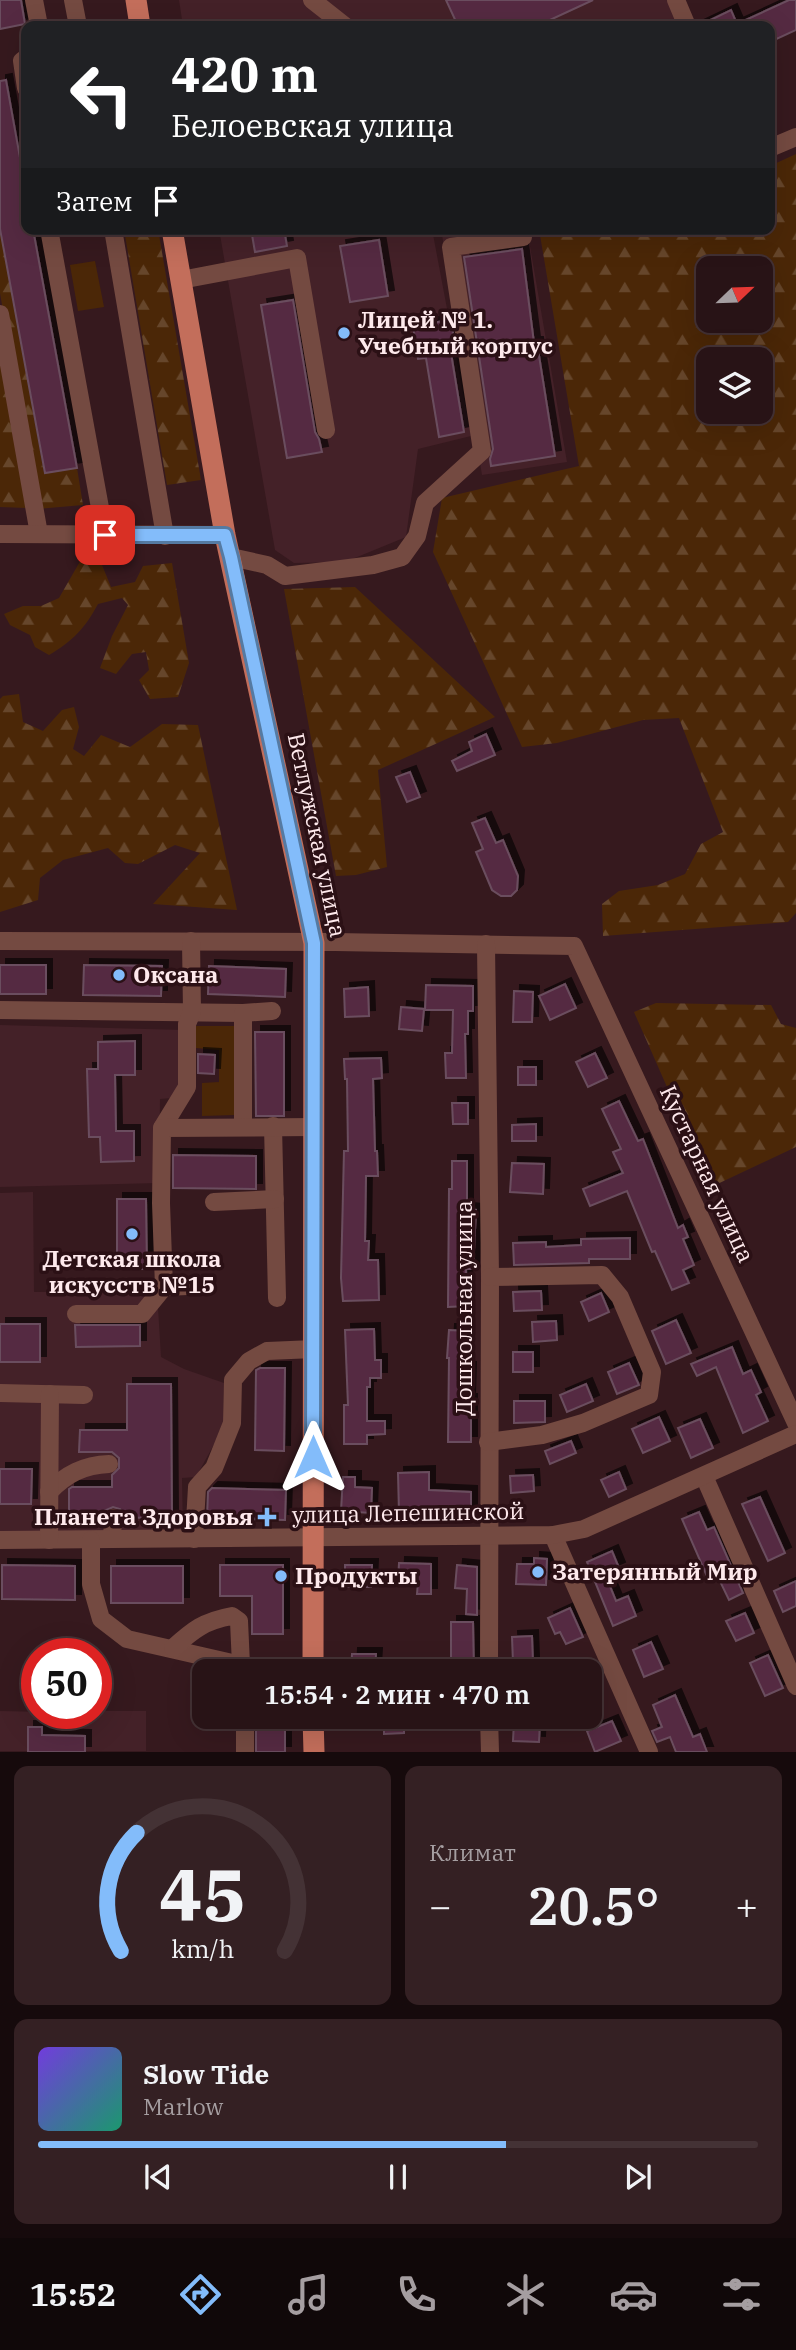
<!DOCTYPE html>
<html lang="ru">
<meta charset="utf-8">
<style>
body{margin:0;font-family:"IBM Plex Serif",serif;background:#342023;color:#f1f3f6;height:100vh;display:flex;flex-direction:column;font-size:26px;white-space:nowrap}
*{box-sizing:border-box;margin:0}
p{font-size:23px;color:#a59ea1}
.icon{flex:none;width:38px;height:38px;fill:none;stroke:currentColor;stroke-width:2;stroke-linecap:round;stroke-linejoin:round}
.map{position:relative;height:1752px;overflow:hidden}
.drawer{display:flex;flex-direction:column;gap:14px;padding:14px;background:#160a0c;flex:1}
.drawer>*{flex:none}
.banner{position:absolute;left:21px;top:21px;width:754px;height:214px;border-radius:14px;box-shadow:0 7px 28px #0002,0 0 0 2px #443235;background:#202124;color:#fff;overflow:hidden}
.needle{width:46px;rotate:67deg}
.fabs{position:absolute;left:696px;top:256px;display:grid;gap:14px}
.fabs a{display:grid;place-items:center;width:77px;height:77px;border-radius:14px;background:#281316;box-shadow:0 7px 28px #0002,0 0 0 2px #443235;font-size:35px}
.speed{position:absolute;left:21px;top:1638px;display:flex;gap:14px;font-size:35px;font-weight:700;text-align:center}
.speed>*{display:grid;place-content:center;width:91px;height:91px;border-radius:50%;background:#281316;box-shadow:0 7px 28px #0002,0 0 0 2px #443235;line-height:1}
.speed .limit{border:10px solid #d22;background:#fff;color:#111}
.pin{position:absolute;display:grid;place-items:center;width:60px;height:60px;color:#fff;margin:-30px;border-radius:14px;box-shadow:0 4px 10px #0006}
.me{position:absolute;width:77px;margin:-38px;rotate:0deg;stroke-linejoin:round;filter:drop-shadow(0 0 5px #0008)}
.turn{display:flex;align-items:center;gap:24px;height:147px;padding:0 35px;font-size:32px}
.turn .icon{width:91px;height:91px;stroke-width:2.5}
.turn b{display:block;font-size:49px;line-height:60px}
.then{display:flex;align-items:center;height:66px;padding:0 35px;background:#0003;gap:14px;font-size:26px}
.big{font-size:52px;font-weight:600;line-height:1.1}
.drawer .tile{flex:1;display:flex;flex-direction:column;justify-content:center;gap:10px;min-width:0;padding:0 24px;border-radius:14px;background:#342023}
.drawer .dial{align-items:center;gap:0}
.dial svg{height:182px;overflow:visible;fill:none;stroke:#443235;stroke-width:7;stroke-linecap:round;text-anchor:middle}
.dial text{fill:#f1f3f6;stroke:none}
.song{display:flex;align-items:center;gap:21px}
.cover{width:84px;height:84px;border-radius:10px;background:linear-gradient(135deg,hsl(260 70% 55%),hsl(160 70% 35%))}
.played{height:7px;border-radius:4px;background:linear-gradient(90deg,#83bcfa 65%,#443235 65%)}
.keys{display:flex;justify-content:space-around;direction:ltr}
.heat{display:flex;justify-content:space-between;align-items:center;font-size:38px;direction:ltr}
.drawer .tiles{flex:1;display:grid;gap:14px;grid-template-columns:1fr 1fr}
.tile:last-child{grid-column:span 2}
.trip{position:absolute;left:192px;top:1659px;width:410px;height:70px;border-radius:14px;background:#281316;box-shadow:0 7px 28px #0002,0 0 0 2px #443235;font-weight:600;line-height:70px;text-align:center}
.menu{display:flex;height:112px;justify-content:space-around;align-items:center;background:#100809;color:#a59ea1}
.menu .icon{width:49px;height:49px}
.menu .current{color:#83bcfa}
.menu b{font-size:32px;color:#f1f3f6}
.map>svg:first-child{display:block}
.built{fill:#442128}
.forest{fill:url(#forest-firs);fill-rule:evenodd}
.park{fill:#4b2707}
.building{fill:#552a43;stroke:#6b4e5e;stroke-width:2;filter:url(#shadow)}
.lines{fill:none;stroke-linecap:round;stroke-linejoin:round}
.minor{stroke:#744a41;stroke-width:18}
.major{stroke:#c36e5b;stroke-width:21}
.route-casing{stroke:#557aa2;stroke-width:18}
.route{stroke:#83bcfa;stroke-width:12}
.poi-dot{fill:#83bcfa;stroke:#2b1015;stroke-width:2.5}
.labels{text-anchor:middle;stroke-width:7;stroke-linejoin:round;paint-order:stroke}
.poi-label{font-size:23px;font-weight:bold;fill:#fee9ec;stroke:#2b1015;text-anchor:start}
.street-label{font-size:23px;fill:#fee9ec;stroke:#2b1015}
</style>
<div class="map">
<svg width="796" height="1752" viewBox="0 0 796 1752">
<defs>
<pattern id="forest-firs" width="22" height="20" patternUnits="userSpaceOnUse" patternTransform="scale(1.75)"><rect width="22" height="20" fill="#4b2707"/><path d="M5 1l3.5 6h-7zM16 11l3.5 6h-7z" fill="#66462b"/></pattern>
<filter id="shadow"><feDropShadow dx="6" dy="-6" stdDeviation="0" flood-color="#0009"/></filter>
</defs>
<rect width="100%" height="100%" fill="#36191e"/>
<g class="built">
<path d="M179,0H670L681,26H183Z"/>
<path d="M219,229H432L471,436L418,449L406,537L345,562L294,563L275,550Z"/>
<path d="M441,229H527L567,462L482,475Z"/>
<path d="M0,1025L183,1030V1097L160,1099L159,1183L0,1187Z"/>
<path d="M33,1192L34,1292L157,1291L161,1357L184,1369L224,1383L223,1428L196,1477L182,1478L183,1531L0,1533V1193Z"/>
<path d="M0,1711L96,1713V1711H146V1751H0Z"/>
</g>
<g class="forest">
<path d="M796,154V913L788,922L603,936L602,904L619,891L658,885L685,874L701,844L723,832L679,718L643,720L557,743L522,747L433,552L442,498L579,466L539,229H770V166ZM709,268H761V320H709ZM709,359H761V411H709Z"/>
<path d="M0,229L44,473L77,468L83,505L37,509L0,293Z"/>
<path d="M124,229H158L201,480L167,485Z"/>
<path d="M0,352L27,508L0,507Z"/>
<path d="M82,558L102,565L111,587L135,582L143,566L172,563L189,663L178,697L150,699L139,680L149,670L146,652L132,654L116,674L100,668L112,636L128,605L122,598L98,604C85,628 73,641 49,655L35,647L30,635L10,625L4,614L23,606H41L59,598Z"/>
<path d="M355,587L495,717L378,770L387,867L356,875L336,876L284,589Z"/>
<path d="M19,694L23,722L43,731L62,710L74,707L79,727L73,749L84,756L101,735L130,747L162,724L198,725L237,910L153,904L200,853L175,845L138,864L125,863L108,848L63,860L40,878L38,900L0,912V699L3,696Z"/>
<path d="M656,1003L771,1005L781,1024L796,1028V1147L711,1187L634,1012Z"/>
</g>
<g class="park">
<path d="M95,261L104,307L78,311L70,265Z"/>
<path d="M192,1026H234L235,1115L202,1116V1083L219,1082V1050L196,1048Z"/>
</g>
<g class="building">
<path d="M0,0H21L25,24L0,29Z"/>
<path d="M446,0H593L537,26H458Z"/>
<path d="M789,0H796V30L770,42V26H698L731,10L737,24Z"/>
<path d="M6,80L26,191V229H33L77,468L45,473L0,229V81Z"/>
<path d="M251,229H284L287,246L255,252Z"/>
<path d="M379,240L388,296L350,302L340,246Z"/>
<path d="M522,249L534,343H537L555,456L491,466L490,459L493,449L464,257Z"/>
<path d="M293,300L315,432L319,439L322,452L287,458L261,305Z"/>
<path d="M451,320L454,340L449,341L464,432L439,437L426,358L418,359L413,326Z"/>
<path d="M486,734L495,755L457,771L452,761L472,751L469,742Z"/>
<path d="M410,772L420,797L407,802L396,777Z"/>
<path d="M485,818L496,843L503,840L518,876L517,890L511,896H501L492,890L476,852L483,849L472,823Z"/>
<rect x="0" y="965" width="46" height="29"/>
<path d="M84,965L162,966L161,996L83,995Z"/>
<path d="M209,966L286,969L285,997L208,994Z"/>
<path d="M565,984L576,1008L550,1020L539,996Z"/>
<path d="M426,985L473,986V1011H468V1034H465L466,1078H446L445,1053H452L453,1010H425Z"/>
<path d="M368,987L369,1016L345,1017L344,989Z"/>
<path d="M514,991L533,992L532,1022H513Z"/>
<path d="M401,1007L424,1009L422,1031L399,1029Z"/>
<path d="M255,1032H284V1116H256Z"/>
<path d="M135,1041V1075H115L116,1131H134V1161L101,1162L100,1137H89L87,1069H98V1042Z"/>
<path d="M595,1053L607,1078L588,1087L576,1062Z"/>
<path d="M198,1054L215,1055L214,1074L198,1073Z"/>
<path d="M381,1058L382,1078L373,1079L375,1151H377L378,1176H366L365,1241H369L368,1260H378L379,1300L343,1301L341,1278L344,1151H348L347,1079H345L344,1059Z"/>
<rect x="518" y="1067" width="18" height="18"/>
<path d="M619,1101L638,1141L643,1139L678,1228L683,1225L688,1237L683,1239L694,1265L683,1270L689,1283L672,1290L655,1251L652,1252L627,1191L590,1206L583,1189L623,1173L613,1152L621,1149L602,1109Z"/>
<path d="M452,1103H468V1124H453Z"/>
<path d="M536,1124V1141H512V1125Z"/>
<path d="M173,1155L256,1156V1189L173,1188Z"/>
<path d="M452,1161H467V1209L476,1210L473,1269H466L467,1306L448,1307L449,1189H452Z"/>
<path d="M512,1163L544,1164L543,1194L510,1192Z"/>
<path d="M117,1199H146L147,1269H117Z"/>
<path d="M630,1238V1259H589V1263L514,1265L513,1243L546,1242V1247L581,1245V1239Z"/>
<path d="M541,1291L542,1310L514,1311L513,1292Z"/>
<path d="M601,1293L609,1312L589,1321L581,1302Z"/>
<path d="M676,1320L691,1353L666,1364L652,1331Z"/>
<path d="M556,1321L557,1340L533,1342L532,1322Z"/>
<rect x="0" y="1324" width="40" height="38"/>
<path d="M75,1325H140V1346L76,1347Z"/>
<path d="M374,1329L375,1360H381V1378H370V1387H367V1421H385V1434L367,1435V1444H344V1405H348L345,1330Z"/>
<path d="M449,1330L467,1331L465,1368H470L469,1400H471V1442H448L449,1358H447Z"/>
<path d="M732,1347L743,1374L751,1370L761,1392L756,1395L768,1421L743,1433L716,1367L697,1376L691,1364Z"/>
<rect x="513" y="1352" width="20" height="20"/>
<path d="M629,1363L639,1385L617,1394L608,1372Z"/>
<path d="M260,1368H285L284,1451L255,1450L256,1370Z"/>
<path d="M127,1384H171L172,1517L124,1518L120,1509L113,1507L104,1511L102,1518H69V1489L72,1487H112V1475L119,1468V1458L112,1452H79L80,1430H127Z"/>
<path d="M586,1384L593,1401L567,1412L560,1395Z"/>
<path d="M514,1401H545V1422L514,1423Z"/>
<path d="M659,1417L670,1441L643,1453L632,1429Z"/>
<path d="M700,1419L713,1448L691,1458L678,1428Z"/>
<path d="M571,1441L576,1453L550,1464L545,1451Z"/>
<path d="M0,1469H32L31,1504H0Z"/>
<path d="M429,1472V1490L471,1492V1515H448V1511L399,1513L398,1473Z"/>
<path d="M619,1472L626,1489L609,1497L601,1480Z"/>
<path d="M533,1475L534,1491L511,1493L510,1476Z"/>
<path d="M343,1477H355V1487L372,1488L371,1513L341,1511Z"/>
<path d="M212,1488L286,1490L285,1520L207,1518L208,1492Z"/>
<path d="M760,1497L785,1553L768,1561L742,1504Z"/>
<path d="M699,1512L707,1530L714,1527L743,1593L729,1600L718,1577L709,1581L682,1519Z"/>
<path d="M612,1551L619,1568L605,1574L616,1601L628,1596L636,1616L613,1626L587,1562Z"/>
<path d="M534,1558L547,1559L546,1585L516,1584L517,1564H534Z"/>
<path d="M399,1563L431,1564V1594H417L418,1582H398Z"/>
<path d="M2,1565L75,1566V1600L2,1599Z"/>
<path d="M220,1565H283V1634H252V1596H220Z"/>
<path d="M345,1565H372L371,1587H345Z"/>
<path d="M457,1565L477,1567V1615L466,1614L467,1589L455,1588Z"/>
<rect x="111" y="1566" width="72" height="37"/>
<path d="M796,1581V1606L783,1612L774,1591Z"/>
<path d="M570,1608L583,1637L566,1644L560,1632L555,1634L548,1618Z"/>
<path d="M745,1613L754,1633L736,1641L726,1621Z"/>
<path d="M451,1622H473L474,1671H451Z"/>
<path d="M532,1636L533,1662L513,1663L512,1637Z"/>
<path d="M651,1642L663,1669L644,1677L633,1650Z"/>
<path d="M352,1654H376L375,1671H351Z"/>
<path d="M768,1655L783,1688L765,1696L750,1663Z"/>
<path d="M675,1695L693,1737L700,1734L707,1752H676L670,1737L657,1742L652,1731L662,1727L653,1705Z"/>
<rect x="256" y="1717" width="29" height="35"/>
<path d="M377,1717H404V1733L384,1734V1729H377Z"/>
<path d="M514,1721L540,1722L539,1742L513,1741Z"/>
<path d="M612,1721L621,1741L595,1752L587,1731Z"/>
<path d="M28,1727H42V1735L85,1736V1752H28Z"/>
</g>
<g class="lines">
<g class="minor">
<path d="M34,0L39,26"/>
<path d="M73,0L78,26"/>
<path d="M312,0L345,26"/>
<path d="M676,0L687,26"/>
<path d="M26,58L22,61L26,88"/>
<path d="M770,148L796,137"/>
<path d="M49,229L105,535"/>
<path d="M113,229L165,536"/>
<path d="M181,280L297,258L326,430"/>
<path d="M0,314L39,534"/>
<path d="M0,534L225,535"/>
<path d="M231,557L267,565L285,576L373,565L402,557L417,536L425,503L482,451L451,247L523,237"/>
<path d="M0,941L335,942L574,946L796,1423"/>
<path d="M486,944L490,1277L489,1671"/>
<path d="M0,1010L243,1013L272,1011"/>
<path d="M243,1126V1013"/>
<path d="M273,1126L277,1298"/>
<path d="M162,1128L187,1087V1024L192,1012L191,941"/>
<path d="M214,1202L275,1199"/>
<path d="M187,1286L164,1287L161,1203L162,1128L314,1127"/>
<path d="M76,1314H142L164,1287"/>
<path d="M0,1393L84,1395"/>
<path d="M488,1442L542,1435L583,1423L649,1395L652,1372L620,1297L602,1275L490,1277"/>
<path d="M704,1476L796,1686"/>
<path d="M49,1492C66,1474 84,1465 109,1464"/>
<path d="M553,1535L649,1752"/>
<path d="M112,1539L113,1518"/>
<path d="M194,1539L197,1487L214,1468L232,1423L233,1380L249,1361L267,1351L314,1349"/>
<path d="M0,1540L553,1535L584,1529L796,1434"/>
<path d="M49,1540L50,1394"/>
<path d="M91,1540V1584L101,1619L127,1639L241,1665L242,1671"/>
<path d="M173,1648C193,1630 204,1621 232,1616L239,1621L241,1665"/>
<path d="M245,1717V1752"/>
<path d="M489,1717L490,1752"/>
</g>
<g class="major">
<path d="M136,0L140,26"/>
<path d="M172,229L225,535L314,943L313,1671"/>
<path d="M313,1717L314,1752"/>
</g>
</g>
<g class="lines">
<defs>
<path id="route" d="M105,535H225L231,557L314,943L313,1457"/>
</defs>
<use href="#route" class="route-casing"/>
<use href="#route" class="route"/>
</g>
<g class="poi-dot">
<circle cx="344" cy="333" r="7"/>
<circle cx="119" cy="975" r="7"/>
<circle cx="132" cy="1234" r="7"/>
<path d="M263.5 1506.5h7v7h7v7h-7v7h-7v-7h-7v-7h7z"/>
<circle cx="538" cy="1572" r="7"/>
<circle cx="281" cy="1576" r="7"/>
</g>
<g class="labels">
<g class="poi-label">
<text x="358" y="328">Лицей № 1.<tspan x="358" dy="26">Учебный корпус</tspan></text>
<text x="133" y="983">Оксана</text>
<text x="132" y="1267" text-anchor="middle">Детская школа<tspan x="132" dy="26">искусств №15</tspan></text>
<text x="253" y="1525" text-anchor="end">Планета Здоровья</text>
<text x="552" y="1580">Затерянный Мир</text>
<text x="295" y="1584">Продукты</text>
</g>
<g class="street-label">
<text transform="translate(317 835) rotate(78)" y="8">Ветлужская улица</text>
<text transform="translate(707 1174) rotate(65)" y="8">Кустарная улица</text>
<text transform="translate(464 1308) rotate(-90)" y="8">Дошкольная улица</text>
<text transform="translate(408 1513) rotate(-1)" y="8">улица Лепешинской</text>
</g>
</g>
</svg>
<div class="fabs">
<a><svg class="needle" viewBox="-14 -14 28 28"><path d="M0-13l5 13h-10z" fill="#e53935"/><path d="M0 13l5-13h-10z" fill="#a59ea1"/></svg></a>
<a><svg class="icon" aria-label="layers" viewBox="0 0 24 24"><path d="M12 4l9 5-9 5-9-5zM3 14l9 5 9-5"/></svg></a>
</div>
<div class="speed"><div class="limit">50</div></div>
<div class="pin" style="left:105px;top:535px;background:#d93025"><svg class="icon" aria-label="arrive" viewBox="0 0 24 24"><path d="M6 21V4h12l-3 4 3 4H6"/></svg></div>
<svg class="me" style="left:313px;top:1457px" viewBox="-20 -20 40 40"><path d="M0-17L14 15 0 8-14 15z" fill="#83bcfa" stroke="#fff" stroke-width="4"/></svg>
<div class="trip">15:54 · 2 мин · 470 m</div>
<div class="banner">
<div class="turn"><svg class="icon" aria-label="left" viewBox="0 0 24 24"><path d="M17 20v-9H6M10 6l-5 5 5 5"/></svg><div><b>420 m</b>Белоевская улица</div></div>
<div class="then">Затем<svg class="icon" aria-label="arrive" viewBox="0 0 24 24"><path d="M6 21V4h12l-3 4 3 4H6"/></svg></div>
</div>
</div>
<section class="drawer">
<div class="tiles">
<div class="tile dial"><svg viewBox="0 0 100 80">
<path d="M14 69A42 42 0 1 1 86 69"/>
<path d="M14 69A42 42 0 0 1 21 17" stroke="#83bcfa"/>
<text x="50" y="56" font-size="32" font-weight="700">45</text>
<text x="50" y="72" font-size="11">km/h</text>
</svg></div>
<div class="tile"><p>Климат</p>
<div class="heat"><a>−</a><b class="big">20.5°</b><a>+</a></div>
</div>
<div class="tile">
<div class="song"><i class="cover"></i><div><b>Slow Tide</b><p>Marlow</p></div></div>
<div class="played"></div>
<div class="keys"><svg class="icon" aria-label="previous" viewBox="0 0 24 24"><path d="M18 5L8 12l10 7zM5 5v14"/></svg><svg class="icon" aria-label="pause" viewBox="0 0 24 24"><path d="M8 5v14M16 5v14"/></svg><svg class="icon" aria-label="next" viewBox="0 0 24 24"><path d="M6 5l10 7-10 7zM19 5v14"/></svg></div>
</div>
</div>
</section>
<nav class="menu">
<b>15:52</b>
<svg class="icon current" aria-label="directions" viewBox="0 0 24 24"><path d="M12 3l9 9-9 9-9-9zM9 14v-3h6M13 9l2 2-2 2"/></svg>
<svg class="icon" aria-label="music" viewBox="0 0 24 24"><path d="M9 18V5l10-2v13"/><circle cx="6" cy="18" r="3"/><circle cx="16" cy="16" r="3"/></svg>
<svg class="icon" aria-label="phone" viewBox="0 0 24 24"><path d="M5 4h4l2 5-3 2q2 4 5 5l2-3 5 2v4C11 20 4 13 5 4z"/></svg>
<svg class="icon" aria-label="climate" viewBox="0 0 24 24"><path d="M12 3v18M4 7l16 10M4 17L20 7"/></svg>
<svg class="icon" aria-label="car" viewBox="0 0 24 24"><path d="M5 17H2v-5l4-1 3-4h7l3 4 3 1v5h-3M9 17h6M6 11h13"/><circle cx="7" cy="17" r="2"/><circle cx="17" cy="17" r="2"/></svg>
<svg class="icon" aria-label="filters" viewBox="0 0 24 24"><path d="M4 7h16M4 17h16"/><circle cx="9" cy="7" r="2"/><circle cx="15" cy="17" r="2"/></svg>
</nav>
